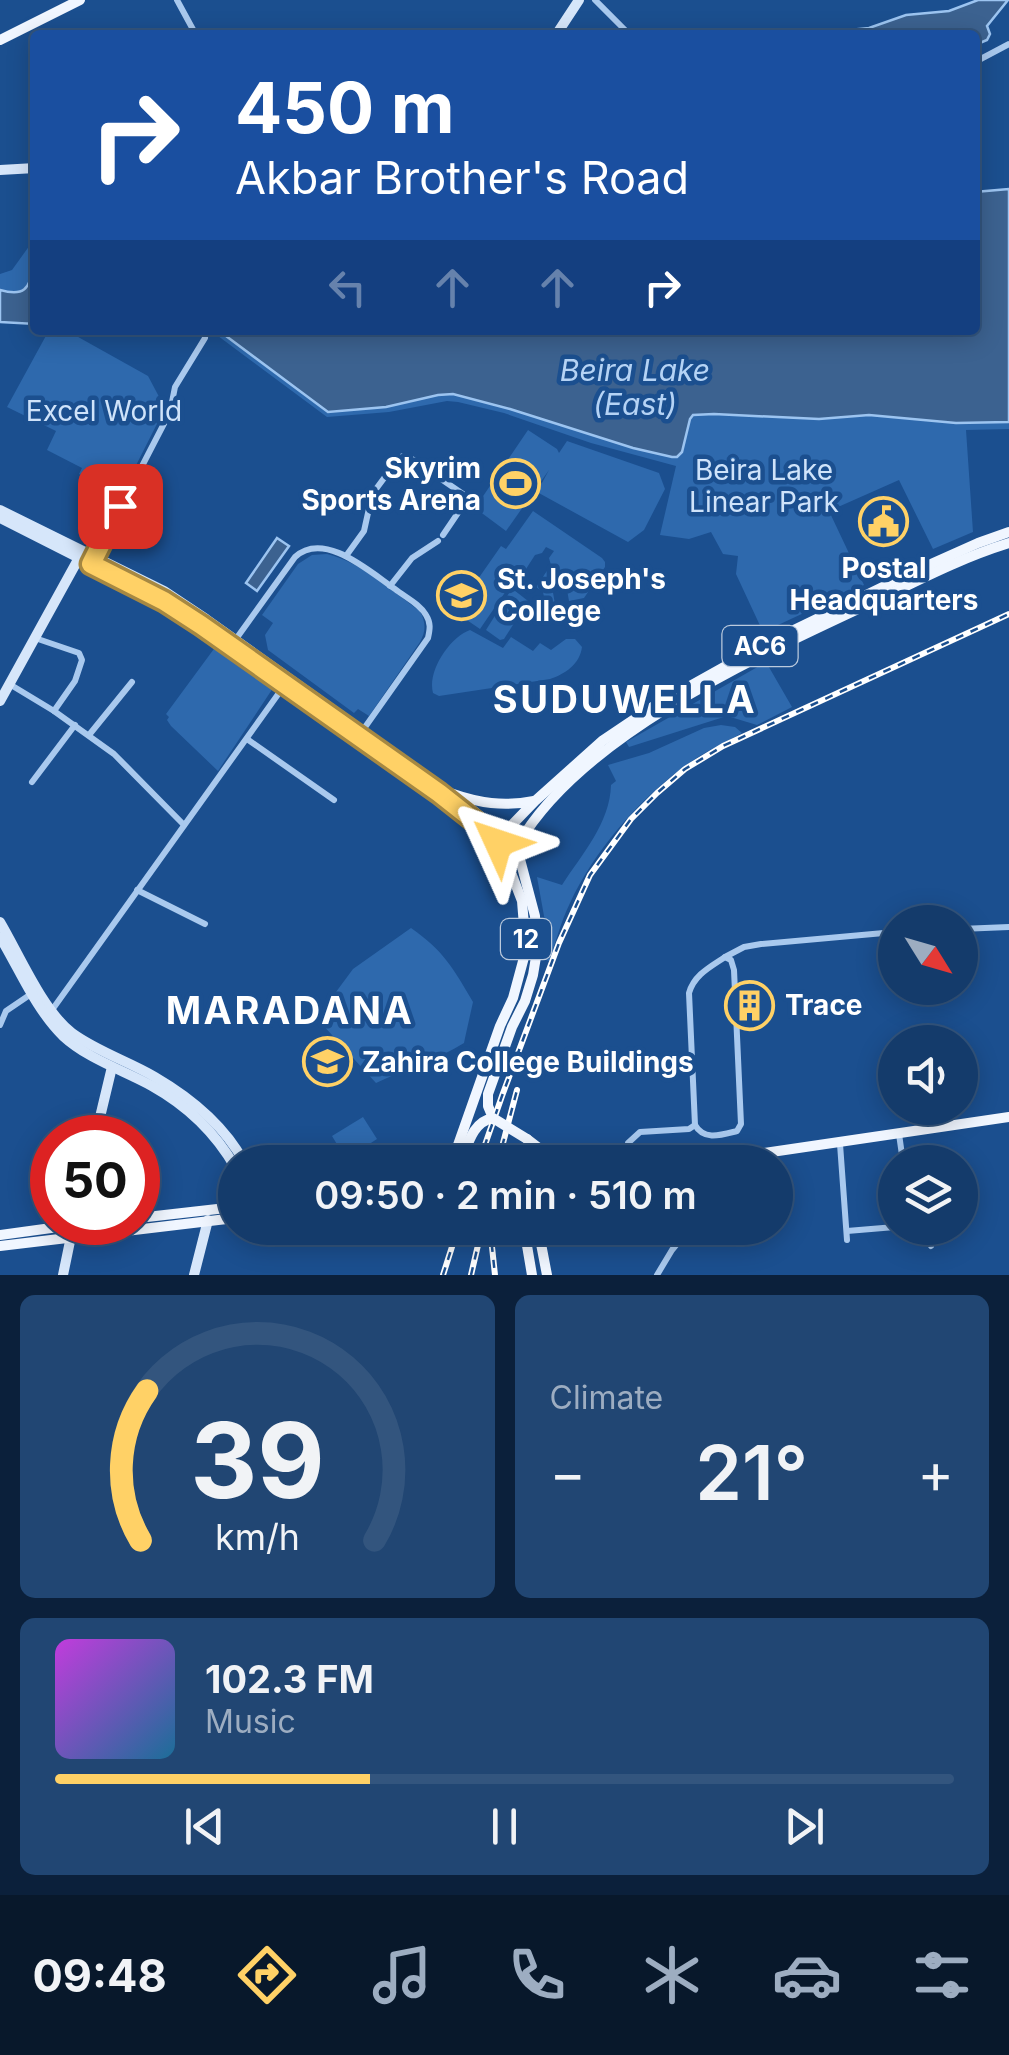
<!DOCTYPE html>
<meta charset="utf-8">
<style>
body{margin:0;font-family:Inter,sans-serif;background:#214673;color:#f1f3f6;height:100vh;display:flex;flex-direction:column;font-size:38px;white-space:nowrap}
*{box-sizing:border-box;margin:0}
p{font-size:32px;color:#9dadc1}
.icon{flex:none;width:55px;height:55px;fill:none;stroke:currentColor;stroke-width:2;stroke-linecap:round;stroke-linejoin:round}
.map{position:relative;height:1275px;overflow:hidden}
.panel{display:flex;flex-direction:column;gap:20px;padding:20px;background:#0b203b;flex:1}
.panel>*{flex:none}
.banner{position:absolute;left:30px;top:30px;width:950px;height:305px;border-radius:10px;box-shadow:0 5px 25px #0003,0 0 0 2px #33557e;background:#1a4fa0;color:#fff;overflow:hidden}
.needle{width:65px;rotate:127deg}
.controls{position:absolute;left:878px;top:905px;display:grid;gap:20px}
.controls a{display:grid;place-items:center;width:100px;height:100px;border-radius:50%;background:#143b6b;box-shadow:0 5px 25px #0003,0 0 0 2px #33557e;font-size:50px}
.speed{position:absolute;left:30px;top:1115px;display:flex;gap:20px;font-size:50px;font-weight:700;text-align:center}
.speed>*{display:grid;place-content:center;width:130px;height:130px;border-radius:50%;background:#143b6b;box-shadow:0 5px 25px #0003,0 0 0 2px #33557e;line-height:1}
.speed .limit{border:15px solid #d22;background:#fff;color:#111}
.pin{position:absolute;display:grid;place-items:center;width:85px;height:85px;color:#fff;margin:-42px;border-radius:20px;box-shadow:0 5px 15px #0006}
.me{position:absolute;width:110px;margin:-55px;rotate:312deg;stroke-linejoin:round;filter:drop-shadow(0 0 8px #0008)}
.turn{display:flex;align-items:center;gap:35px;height:210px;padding:0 40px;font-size:45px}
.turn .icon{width:130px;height:130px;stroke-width:2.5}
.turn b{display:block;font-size:70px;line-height:85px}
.lanes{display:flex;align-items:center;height:95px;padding:0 40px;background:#0003;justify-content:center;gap:50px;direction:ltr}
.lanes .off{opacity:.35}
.big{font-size:75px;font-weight:600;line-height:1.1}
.panel .card{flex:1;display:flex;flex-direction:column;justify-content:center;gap:15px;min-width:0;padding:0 35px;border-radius:15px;background:#214673}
.panel .dial{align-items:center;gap:0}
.dial svg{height:260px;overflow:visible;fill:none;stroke:#33557e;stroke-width:7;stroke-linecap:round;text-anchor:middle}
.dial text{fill:#f1f3f6;stroke:none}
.song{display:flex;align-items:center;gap:30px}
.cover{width:120px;height:120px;border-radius:15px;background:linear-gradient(135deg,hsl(290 70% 55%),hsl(200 70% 35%))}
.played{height:10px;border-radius:5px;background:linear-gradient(90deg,#ffd166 35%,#33557e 35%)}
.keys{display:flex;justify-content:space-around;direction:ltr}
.heat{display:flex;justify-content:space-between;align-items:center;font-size:55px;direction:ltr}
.panel .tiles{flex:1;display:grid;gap:20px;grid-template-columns:1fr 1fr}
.card:last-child{grid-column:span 2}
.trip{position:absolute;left:218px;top:1145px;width:575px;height:100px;border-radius:50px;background:#143b6b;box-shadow:0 5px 25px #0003,0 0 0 2px #33557e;font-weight:600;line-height:100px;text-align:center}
.tabs{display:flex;height:160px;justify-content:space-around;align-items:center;background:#08182b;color:#9dadc1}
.tabs .icon{width:70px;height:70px}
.tabs .selected{color:#ffd166}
.tabs b{font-size:45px;color:#f1f3f6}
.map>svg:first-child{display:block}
.green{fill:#2e69ad}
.water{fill:#3c6290;stroke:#9cc4f0;stroke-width:2.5}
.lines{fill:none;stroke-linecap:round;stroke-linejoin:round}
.street{stroke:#a9c9ee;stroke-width:6}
.secondary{stroke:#d6e6fa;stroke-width:10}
.primary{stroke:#f0f6ff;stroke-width:10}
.rail-casing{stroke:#fff;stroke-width:6}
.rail{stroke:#1b4f8f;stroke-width:2.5;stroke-dasharray:8;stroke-linecap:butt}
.primary-bridge{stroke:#f0f6ff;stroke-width:10}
.route-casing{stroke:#a68842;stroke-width:25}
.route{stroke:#ffd166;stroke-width:18}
.labels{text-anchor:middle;stroke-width:9;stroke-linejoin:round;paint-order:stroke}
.shield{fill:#1b4f8f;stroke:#bbcadd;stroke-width:2.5}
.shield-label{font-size:25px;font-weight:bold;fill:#fff}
.park-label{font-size:28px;fill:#cfe3fa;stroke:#1b4f8f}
.poi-label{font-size:28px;font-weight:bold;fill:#fff;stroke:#1b4f8f;text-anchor:start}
.water-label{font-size:30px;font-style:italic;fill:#b5d3f5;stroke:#1b4f8f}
.district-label{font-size:38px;font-weight:bold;letter-spacing:2.5px;fill:#fff;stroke:#1b4f8f}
</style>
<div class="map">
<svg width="1009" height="1275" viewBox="0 0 1009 1275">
<rect width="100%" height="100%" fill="#1b4f8f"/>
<g class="green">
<path d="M35,238C35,259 37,282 16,294L0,290V274L12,270Z"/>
<path d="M210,330H218L328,412L386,407L438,395L453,394L510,409L633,448L672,457H677L691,416L714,414L819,419L869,415L956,423L1009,422V429L966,430L973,532L933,549L899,480L829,511L864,585L763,632L736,574L738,556L723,554L711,532L689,539L660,535L676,466L591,443L504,413L458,402L447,401L389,412L327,417Z"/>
<path d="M48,332L71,333L148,376L165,408L121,495L79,474L82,468L47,450L56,431L7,407Z"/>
<path d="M528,430L557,449L559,453L567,441L659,473L665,489L644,530L628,542L537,492L549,470L506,531L475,508Z"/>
<path d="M533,511L602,558L605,562V567L584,598L569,601L566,584L552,587L555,604L546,606L543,592L536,587L551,565L549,558L554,551L546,547L542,553L535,555L517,583L513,582L509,584L506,591L480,629L455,612L501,546L506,549Z"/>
<path d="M327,554C361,562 392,591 420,611C426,623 426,631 420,642L369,716L358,709L354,713L268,650L265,635L273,623L262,615L298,564L312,555Z"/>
<path d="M511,590H514L528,601L504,639L500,640L486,630Z"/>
<path d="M470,630L503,648L511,637L533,651L540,643L551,650L566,639H575L582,647C580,664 565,674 550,679L439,696L433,693C427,671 450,637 470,630Z"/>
<path d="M219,642L236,654L235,658L269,683L273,688L218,771L171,726L167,720L169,717L166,714Z"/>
<path d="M766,662L792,707L757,725L727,716L629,747L626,742Z"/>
<path d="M721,725L735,727L742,733C722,744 700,754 682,768C637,802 594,851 570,903C561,921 556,942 549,961L546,960V927L537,877L562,885C582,854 610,823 611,785L616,781L608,765L649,753L704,728Z"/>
<path d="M411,928C444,951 453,968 473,1002L465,1038L464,1043C437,1060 405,1069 376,1083L321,1023L336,992L353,969Z"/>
<path d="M363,1117L377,1139L346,1159L332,1136Z"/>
</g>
<g class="water">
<path d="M978,0H1008L987,26L990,34L987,40L975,45V35H800L869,28L906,15L949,11Z"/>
<path d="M1009,189V422L956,423L869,415L819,419L714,414L693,415L690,419L682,452L677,457H672L633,448L510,409L453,394L438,395L386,407L328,412L218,330H975V192Z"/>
<path d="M35,266V324L0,322V290C25,297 28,289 35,266Z"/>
<path d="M277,538L289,546L257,591L246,583Z"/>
</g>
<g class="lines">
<g class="street">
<path d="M177,0L196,35"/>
<path d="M595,0L630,35"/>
<path d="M975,62L1009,44"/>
<path d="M376,489L399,458L403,456L409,457L463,494L466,499L464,504L443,535"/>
<path d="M346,556L364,531L372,495"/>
<path d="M94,559L170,412L175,387L205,338"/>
<path d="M390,586L412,558L438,541"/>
<path d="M35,638L79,653L82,660L75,681L54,711"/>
<path d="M236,639L295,557C324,530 370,572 395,589C405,597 420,604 426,615C431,623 430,629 428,638L363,730"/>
<path d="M11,685L54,711L114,754L184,825"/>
<path d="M89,735L132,682"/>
<path d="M247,739L334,800"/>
<path d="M32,782L75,725"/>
<path d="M137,890L205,924"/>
<path d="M960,929L1009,927"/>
<path d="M725,957L731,960L734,970L741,1124L737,1131C721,1135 704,1141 695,1125L689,993C694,975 710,967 725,957Z"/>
<path d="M725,957L744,947L761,944L895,932"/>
<path d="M52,1010L289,679"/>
<path d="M0,1025L6,1011L34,992"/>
<path d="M899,1134L903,1162"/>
<path d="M840,1144L847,1240"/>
<path d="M626,1162L628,1143L640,1132L689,1129L695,1125"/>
<path d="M921,1228L931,1246"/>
<path d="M847,1231L895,1227"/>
<path d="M657,1275L672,1250L690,1228"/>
</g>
<g class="secondary">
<path d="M556,35L579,0"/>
<path d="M0,170L35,168"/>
<path d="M0,510L164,591L206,619L465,804L502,834"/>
<path d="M0,518L164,601L260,667"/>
<path d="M0,701L80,556"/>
<path d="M469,816L498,843"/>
<path d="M0,922C19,954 43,1011 72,1033C98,1052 128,1061 155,1077C191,1098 224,1125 244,1162"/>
<path d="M0,937C20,970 35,1008 63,1036C88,1059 123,1070 152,1086C186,1105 215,1132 235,1167"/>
<path d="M95,1138L112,1067"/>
<path d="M63,1275L74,1222"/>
<path d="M194,1275L208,1220"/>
</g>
<g class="primary">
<path d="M0,40L80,0"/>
<path d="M450,793C479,803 503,807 534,801"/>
<circle cx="509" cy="842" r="11"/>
<path d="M505,832L535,801L602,741L654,706L765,644L922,568L978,543L1009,532"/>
<path d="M519,843C582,735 758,656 869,604C915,582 960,558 1009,543"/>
<path d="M527,1139L557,1162"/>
<path d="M452,1162L500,1026L513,998L526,950L522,901L503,852"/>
<path d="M461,1162C468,1145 472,1122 493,1118L488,1106V1094L512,1027L525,1001L533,975L537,951L535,916L517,848"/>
<path d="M703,1162L1009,1117"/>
<path d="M138,1218L235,1207"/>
<path d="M524,1228L532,1275"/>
<path d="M538,1228L547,1275"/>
<path d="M0,1235L95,1222"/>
<path d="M0,1246L235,1218"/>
</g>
<defs>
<g id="rail">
<path d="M479,1162L502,1096L559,943L590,875L631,819L657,793L685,769L723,746L1009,614"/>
<path d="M498,1162L517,1090"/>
<path d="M490,1228L495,1275"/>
<path d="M443,1275L458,1228"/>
<path d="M471,1275L482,1228"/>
</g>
</defs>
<use href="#rail" class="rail-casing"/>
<use href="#rail" class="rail"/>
<path class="primary-bridge" d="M493,1118L527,1139"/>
</g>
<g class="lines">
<defs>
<path id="route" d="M120,506L91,564L164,601L201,625L439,793L482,827L498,843"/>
</defs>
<use href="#route" class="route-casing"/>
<use href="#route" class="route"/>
</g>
<defs>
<symbol id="stadium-ring" viewBox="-11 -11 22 22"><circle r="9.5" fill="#1b4f8f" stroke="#ffd166" stroke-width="1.5"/><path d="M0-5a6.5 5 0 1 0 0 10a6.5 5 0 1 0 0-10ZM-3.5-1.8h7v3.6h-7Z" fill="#ffd166"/></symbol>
<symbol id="civic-ring" viewBox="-11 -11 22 22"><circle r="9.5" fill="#1b4f8f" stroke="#ffd166" stroke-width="1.5"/><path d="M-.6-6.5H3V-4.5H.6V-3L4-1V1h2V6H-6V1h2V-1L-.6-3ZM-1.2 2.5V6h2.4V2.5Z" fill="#ffd166"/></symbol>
<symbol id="university-ring" viewBox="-11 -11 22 22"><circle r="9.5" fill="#1b4f8f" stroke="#ffd166" stroke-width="1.5"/><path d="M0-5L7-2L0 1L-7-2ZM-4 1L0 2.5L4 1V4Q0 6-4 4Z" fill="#ffd166"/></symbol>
<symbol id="building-ring" viewBox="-11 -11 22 22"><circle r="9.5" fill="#1b4f8f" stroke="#ffd166" stroke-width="1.5"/><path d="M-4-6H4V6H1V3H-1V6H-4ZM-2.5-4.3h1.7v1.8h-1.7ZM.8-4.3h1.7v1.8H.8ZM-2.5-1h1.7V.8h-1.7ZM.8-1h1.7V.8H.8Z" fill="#ffd166"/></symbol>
<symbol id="school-ring" viewBox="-11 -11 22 22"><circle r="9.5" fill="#1b4f8f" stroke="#ffd166" stroke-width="1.5"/><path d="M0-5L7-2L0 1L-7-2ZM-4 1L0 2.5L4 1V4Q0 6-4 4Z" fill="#ffd166"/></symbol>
</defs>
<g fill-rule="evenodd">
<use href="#stadium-ring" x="488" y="456" width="55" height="55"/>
<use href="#civic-ring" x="856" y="494" width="55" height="55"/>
<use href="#university-ring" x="434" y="568" width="55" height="55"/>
<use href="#building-ring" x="722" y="978" width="55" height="55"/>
<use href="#school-ring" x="300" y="1034" width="55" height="55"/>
</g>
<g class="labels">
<g class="shield">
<rect x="722.5" y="626" width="75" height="40" rx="8"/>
<rect x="501" y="919" width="50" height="40" rx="8"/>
</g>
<g class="shield-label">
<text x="760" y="655">AC6</text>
<text x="526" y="948">12</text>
</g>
<g class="park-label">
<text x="104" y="421">Excel World</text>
<text x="764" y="480">Beira Lake<tspan x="764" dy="32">Linear Park</tspan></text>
</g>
<g class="poi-label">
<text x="481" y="478" text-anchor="end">Skyrim<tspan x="481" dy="32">Sports Arena</tspan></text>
<text x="884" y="578" text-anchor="middle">Postal<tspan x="884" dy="32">Headquarters</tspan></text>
<text x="497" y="589">St. Joseph's<tspan x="497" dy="32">College</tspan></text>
<text x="785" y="1015">Trace</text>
<text x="362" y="1072">Zahira College Buildings</text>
</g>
<g class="water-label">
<text x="635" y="381">Beira Lake<tspan x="635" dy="34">(East)</tspan></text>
</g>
<g class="district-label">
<text x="625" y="713">SUDUWELLA</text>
<text x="290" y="1024">MARADANA</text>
</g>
</g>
</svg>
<div class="controls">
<a><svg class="needle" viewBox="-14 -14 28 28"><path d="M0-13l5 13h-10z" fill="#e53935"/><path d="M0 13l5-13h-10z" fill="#9dadc1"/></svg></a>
<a><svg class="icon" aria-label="sound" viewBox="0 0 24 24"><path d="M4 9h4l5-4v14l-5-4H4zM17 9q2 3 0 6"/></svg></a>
<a><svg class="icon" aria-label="layers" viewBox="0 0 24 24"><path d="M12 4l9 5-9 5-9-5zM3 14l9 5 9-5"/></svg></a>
</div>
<div class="speed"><div class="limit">50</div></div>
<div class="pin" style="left:120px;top:506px;background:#d93025"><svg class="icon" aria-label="arrive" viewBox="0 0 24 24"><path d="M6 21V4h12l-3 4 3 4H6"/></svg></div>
<svg class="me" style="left:498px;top:843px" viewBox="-20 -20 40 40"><path d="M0-17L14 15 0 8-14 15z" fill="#ffd166" stroke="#fff" stroke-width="4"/></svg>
<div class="trip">09:50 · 2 min · 510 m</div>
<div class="banner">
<div class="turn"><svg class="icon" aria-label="right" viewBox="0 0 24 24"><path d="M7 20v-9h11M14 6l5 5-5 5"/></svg><div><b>450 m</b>Akbar Brother's Road</div></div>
<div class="lanes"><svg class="icon off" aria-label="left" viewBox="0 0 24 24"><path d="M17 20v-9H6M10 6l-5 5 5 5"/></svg><svg class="icon off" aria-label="ahead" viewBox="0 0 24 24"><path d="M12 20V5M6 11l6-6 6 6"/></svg><svg class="icon off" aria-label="ahead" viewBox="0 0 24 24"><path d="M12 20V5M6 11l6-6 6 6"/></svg><svg class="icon" aria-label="right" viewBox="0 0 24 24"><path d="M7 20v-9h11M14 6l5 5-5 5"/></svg></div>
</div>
</div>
<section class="panel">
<div class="tiles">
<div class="card dial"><svg viewBox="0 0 100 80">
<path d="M14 69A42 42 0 1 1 86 69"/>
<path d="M14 69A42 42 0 0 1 16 23" stroke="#ffd166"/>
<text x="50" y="56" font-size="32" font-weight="700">39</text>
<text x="50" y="72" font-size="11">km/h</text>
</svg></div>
<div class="card"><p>Climate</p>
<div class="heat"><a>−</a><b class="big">21°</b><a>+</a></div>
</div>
<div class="card">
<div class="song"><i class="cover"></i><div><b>102.3 FM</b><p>Music</p></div></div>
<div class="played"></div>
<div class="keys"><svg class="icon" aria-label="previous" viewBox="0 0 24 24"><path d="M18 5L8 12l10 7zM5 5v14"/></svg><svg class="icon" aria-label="pause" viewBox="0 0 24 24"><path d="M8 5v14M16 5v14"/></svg><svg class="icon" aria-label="next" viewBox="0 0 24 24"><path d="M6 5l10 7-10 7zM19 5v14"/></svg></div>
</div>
</div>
</section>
<nav class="tabs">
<b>09:48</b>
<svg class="icon selected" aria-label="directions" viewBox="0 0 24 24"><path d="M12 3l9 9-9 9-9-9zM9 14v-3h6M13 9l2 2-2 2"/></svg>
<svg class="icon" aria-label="music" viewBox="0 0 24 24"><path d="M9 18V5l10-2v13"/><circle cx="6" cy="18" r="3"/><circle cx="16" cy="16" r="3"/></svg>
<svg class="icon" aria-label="phone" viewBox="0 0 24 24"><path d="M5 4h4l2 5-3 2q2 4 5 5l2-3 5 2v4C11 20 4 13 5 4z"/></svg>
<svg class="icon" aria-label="climate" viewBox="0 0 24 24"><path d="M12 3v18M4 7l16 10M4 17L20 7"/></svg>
<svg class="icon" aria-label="car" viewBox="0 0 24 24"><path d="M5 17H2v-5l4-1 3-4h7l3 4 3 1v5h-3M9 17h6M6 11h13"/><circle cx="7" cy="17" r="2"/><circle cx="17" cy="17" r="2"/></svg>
<svg class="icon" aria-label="filters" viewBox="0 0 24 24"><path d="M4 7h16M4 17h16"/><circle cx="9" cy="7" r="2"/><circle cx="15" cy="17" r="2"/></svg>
</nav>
